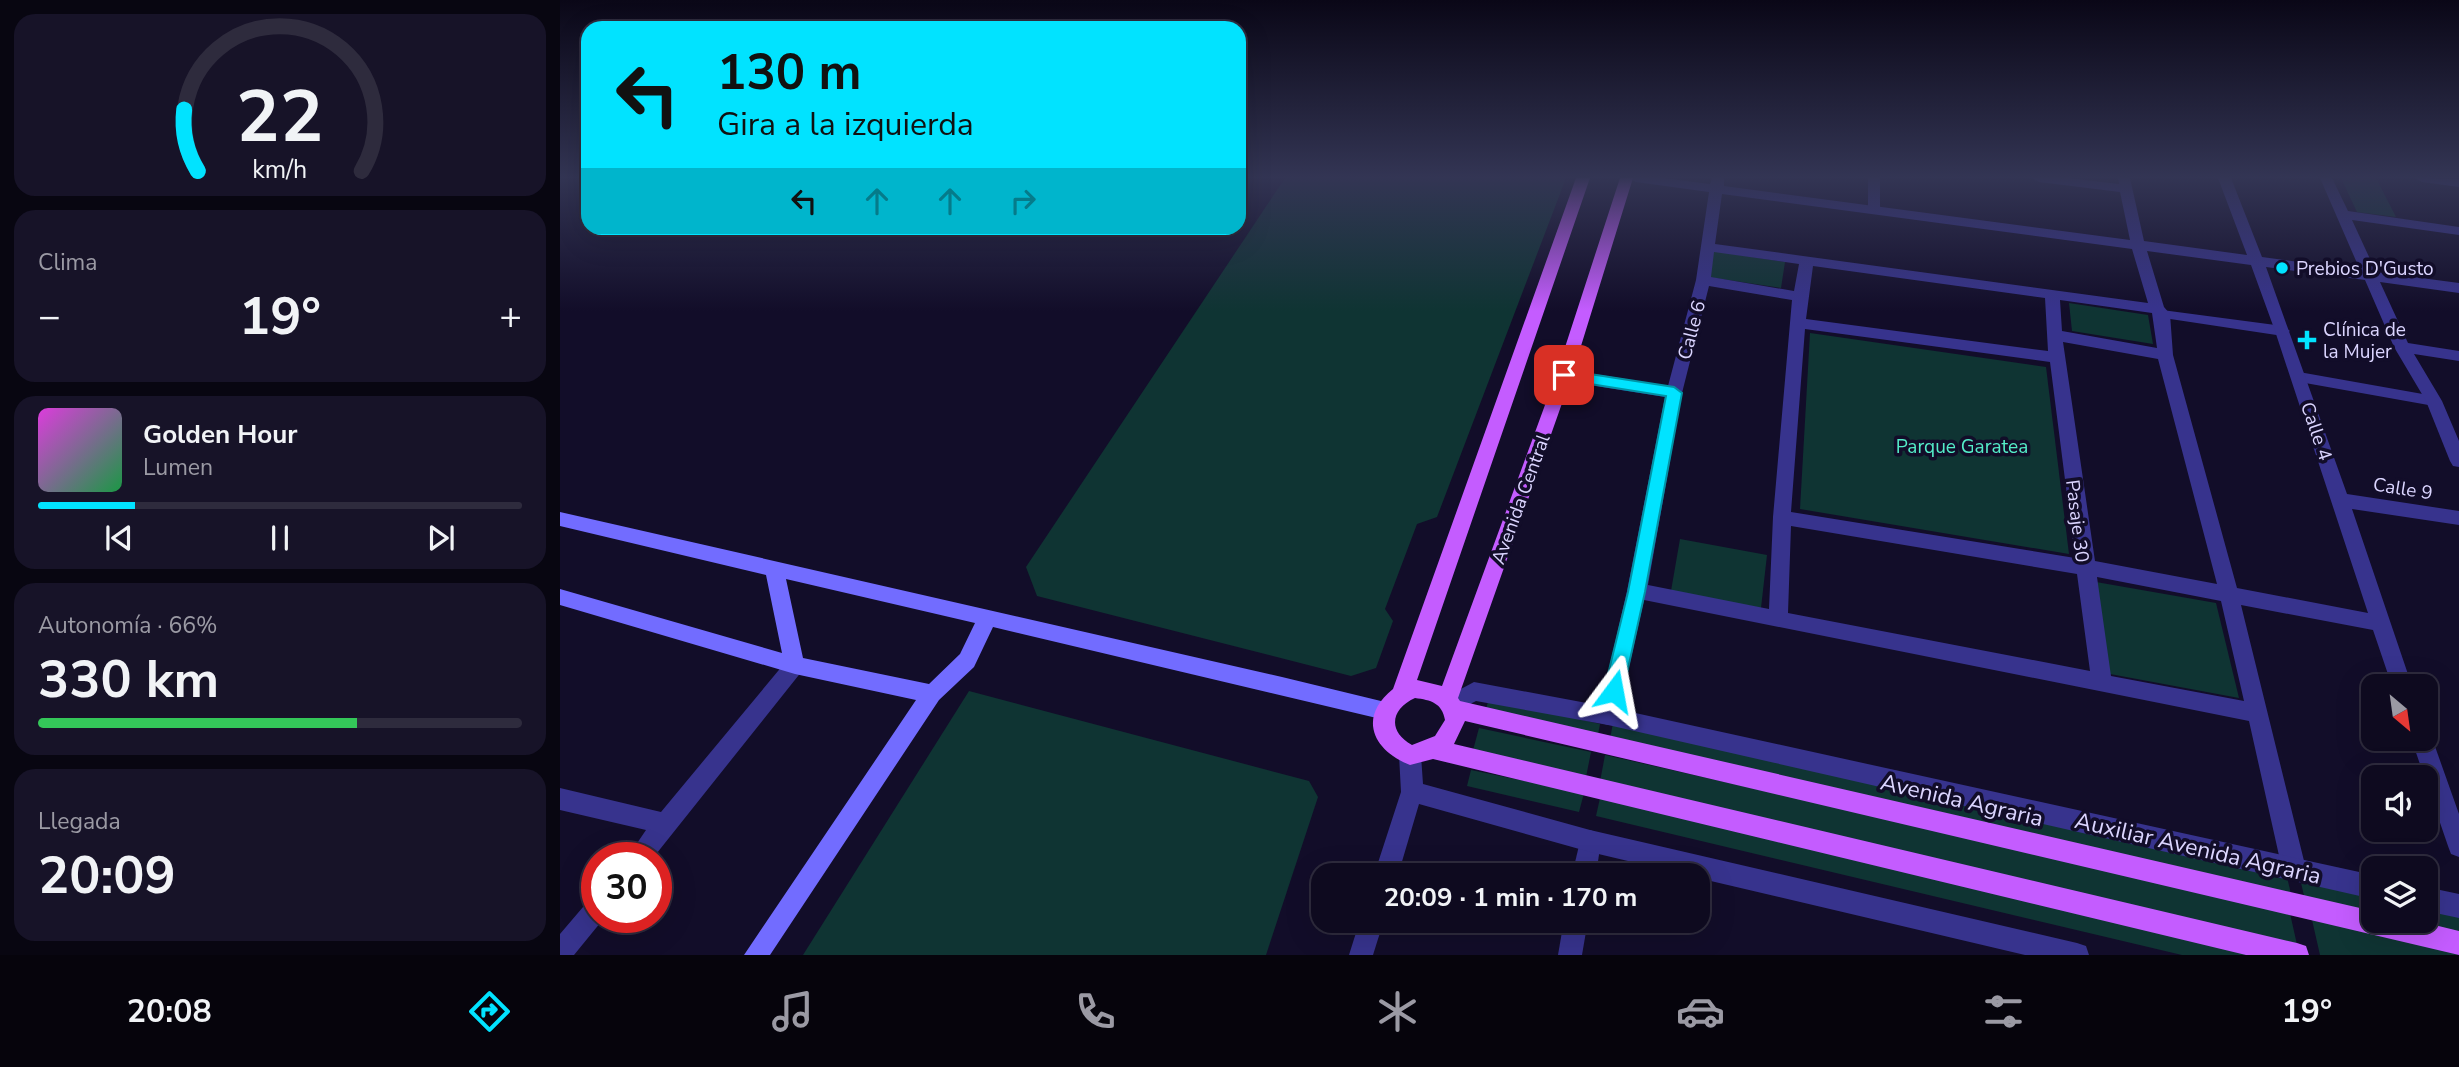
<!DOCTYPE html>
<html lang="es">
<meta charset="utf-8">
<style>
body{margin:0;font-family:"Nunito Sans",sans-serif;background:#171328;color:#f1f3f6;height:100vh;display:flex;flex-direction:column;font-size:26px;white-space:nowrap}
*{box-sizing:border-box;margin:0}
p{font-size:23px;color:#9b9aa4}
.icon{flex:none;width:38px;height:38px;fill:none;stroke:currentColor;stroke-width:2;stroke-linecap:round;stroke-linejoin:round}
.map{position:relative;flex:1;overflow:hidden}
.drawer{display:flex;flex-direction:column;gap:14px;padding:14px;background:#080611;width:560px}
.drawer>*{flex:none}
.banner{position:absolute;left:21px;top:21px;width:665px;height:214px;border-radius:21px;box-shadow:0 7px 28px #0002,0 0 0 2px #2e2b3d;background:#01e3ff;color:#111;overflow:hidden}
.needle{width:46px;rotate:151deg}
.controls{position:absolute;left:1801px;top:674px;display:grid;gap:14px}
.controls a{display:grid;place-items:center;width:77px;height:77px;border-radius:14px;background:#0e0a1f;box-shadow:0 7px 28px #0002,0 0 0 2px #2e2b3d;font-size:35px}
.speed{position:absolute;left:21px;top:842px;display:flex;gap:14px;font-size:35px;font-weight:700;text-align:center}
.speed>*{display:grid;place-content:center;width:91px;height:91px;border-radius:50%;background:#0e0a1f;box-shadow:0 7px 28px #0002,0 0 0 2px #2e2b3d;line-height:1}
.speed .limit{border:10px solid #d22;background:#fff;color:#111}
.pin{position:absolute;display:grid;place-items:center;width:60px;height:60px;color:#fff;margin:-30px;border-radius:14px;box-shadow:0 4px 10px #0006}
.me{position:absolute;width:77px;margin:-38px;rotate:13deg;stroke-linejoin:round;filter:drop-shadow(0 0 5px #0008)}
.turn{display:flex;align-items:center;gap:24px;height:147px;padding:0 21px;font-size:32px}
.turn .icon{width:91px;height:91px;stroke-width:2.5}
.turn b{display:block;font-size:49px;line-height:60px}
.lanes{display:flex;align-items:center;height:66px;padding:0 21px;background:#0003;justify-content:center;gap:35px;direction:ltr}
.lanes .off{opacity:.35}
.big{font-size:52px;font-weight:700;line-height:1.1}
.drawer .tile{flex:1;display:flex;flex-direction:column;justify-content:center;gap:10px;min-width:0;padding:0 24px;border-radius:21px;background:#171328}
.drawer .dial{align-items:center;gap:0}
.dial svg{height:182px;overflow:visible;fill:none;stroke:#2e2b3d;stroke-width:7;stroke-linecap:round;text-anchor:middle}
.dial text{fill:#f1f3f6;stroke:none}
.song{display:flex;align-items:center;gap:21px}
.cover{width:84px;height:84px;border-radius:10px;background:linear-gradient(135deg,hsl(300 70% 55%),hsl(140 70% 35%))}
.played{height:7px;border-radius:4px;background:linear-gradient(90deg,#01e3ff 20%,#2e2b3d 20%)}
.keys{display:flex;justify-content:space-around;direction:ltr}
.heat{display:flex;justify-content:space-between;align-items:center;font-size:38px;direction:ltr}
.charge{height:10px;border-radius:5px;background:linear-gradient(90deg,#34c759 66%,#2e2b3d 0)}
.trip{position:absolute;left:751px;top:863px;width:399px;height:70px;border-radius:21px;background:#0e0a1f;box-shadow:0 7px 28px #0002,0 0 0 2px #2e2b3d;font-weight:700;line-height:70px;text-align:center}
.menu{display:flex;height:112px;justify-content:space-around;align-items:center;background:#06040c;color:#9b9aa4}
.menu .icon{width:49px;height:49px}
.menu .current{color:#01e3ff}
.menu b{font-size:32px;color:#f1f3f6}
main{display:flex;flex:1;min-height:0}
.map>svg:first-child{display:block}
.green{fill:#0f3433}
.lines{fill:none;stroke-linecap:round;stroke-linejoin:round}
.pedestrian{fill:#37338d;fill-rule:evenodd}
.minor{fill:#37338d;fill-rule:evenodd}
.tertiary{fill:#37338d;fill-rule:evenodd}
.secondary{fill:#726cff;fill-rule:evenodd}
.primary{fill:#c45cff;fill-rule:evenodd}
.route{fill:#01e3ff;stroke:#0194a6;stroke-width:2}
.poi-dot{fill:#01e3ff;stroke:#120d29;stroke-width:2.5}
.labels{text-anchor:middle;stroke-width:7;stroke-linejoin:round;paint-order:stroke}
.poi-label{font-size:19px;fill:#dbd5ff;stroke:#120d29;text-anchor:start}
.street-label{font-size:19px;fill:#dbd5ff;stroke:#120d29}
.park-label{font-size:19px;fill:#54edc8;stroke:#120d29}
.near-street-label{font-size:23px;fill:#dbd5ff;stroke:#120d29}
</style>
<main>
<section class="drawer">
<div class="tile dial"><svg viewBox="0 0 100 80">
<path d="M14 69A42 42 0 1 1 86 69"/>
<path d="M14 69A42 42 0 0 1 8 42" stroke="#01e3ff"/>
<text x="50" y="56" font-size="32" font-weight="700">22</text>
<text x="50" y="72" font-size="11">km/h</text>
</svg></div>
<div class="tile"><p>Clima</p>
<div class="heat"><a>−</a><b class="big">19°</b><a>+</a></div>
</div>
<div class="tile">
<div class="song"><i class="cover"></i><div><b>Golden Hour</b><p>Lumen</p></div></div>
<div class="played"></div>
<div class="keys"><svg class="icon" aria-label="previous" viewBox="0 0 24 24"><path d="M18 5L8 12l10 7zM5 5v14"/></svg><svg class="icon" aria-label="pause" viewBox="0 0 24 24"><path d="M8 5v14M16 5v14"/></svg><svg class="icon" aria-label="next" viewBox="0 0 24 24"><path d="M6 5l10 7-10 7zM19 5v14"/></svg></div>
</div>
<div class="tile"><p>Autonomía · 66%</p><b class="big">330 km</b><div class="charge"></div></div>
<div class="tile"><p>Llegada</p><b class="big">20:09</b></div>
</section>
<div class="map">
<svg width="1899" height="955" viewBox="0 0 1899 955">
<rect width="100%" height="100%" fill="#120d29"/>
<g class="green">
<path d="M725,178H1006L877,517L857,524L825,609L833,621L816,668L791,676L477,596L466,567Z"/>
<path d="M1781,178H1816L1836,217L1797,212Z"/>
<path d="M1153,251L1225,262L1221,288L1148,277Z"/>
<path d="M1509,303L1588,315L1593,344L1512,331Z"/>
<path d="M1250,333L1486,367L1509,554L1240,509Z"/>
<path d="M1120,539L1207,555L1201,608L1111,591Z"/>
<path d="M1536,582L1656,603L1679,698L1550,674Z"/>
<path d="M409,691L749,781L758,797L706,955H243Z"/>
<path d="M929,698L1040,724L1037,740L925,713Z"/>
<path d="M1053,723L1726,873L1732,898L1049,744Z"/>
<path d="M919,728L1031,752L1025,782L912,754Z"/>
<path d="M1045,755L1729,909L1738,949L1039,787Z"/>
<path d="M911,770L1024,793L1019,812L907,786Z"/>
<path d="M1040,798L1709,955H1622L1036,816Z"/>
<path d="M1739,874L1813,891V916L1745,900Z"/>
<path d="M1866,903L1899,911V937L1832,921L1866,920Z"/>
<path d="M1750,911L1899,955H1760Z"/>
</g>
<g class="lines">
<g class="pedestrian">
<path d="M1308,178H1320V210L1314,214L1308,210Z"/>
<path d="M1602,310L1723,326L1730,331L1723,336L1597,317L1595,314L1597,311Z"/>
<path d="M1739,372L1874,396L1881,401L1874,406L1734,381L1732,377Z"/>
</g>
<g class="minor">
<path d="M1069,178H1103L1150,184L1152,178H1164V186L1570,240L1560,192L1479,182L1472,178H1508L1559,184L1558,178H1570L1584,241L1687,255L1658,178H1671L1702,257L1800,270L1760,178H1772L1788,211L1899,227V235L1792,220L1816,272L1899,283V293L1820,282L1848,343L1899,351V361L1854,354L1882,401L1899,441V467L1893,466L1890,461L1866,401L1834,347L1805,280L1706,267L1787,494L1899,511V525L1792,509L1852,686H1832L1813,630L1681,605L1746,869L1742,877L1734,881L1726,877L1722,869L1689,721L1084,600L1058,716L1055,723L1048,725L1041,723L1038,716L1067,591L1105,397L1004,381L996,375L1004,369L1108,386L1136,280L1149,192L1076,182ZM1162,194L1572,249L1588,303L1155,244ZM1587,251L1691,265L1715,331L1808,613L1677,588L1613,355L1610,314L1604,307ZM1154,252L1239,264L1234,291L1151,277ZM1253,266L1485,298L1488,351L1246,319ZM1149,286L1232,300L1213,517L1209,609L1088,585L1122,393ZM1500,300L1592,313L1597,348L1502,331ZM1245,329L1490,362L1515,558L1231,512ZM1503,342L1598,359L1657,584L1535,561ZM1231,526L1517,574L1530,671L1228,613ZM1537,577L1661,601L1684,701L1551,676Z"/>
<path d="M1855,178L1899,179V187L1862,182Z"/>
<path d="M235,656L242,659L245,665L242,671L93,858H67L86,830L0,810V788L101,812L228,659Z"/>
<path d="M1866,730L1872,738L1899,814V857L1891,854L1888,846L1851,738H1866Z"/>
<path d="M1030,830L1038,833L1041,841L1036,875H1012L1022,833Z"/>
<path d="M37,896V917H45L14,955H0V934L29,900Z"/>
<path d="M1004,920H1028L1022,955H998Z"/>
</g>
<g class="tertiary">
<path d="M914,682L1048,707L1813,875V899L1048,725L916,701L891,714L884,712L881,705L884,698Z"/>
<path d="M850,745L858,748L861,755L863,784L1030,830L1517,943L1526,946L1529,955H1465L1138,878V875H1127L1030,852L859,804L838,875H814L841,792L839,755L842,748Z"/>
<path d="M1866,887L1899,894V918L1866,911Z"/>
<path d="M800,920H824L813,955H789Z"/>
</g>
<path class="secondary" d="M0,512L722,677L825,702L832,704L835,711L832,718L825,720L433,627L414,667L379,700L210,955H184L356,700L235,674L0,605V589L222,653L206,575L0,526ZM226,579L415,623L400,654L369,684L243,658Z"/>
<path class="primary" d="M1016,178H1030L857,680L882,686L996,375L1060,178H1073L1012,375L898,698L900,701L1813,911V920H1854L1899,931V955L905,721L894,744L1737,943L1746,946L1749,955H1686L873,759L850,765C812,750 798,717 833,689ZM855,698C871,700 882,703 885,720L875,736L852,745C827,731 831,709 855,698Z"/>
</g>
<linearGradient id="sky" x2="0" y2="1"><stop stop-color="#0a0717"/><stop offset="0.57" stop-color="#333554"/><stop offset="1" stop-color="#333554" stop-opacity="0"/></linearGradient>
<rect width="1899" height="311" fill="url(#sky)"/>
<path class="route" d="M1004,370L1114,387L1122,393L1085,592L1063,691L1060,697L1054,699L1047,697L1044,691L1068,592L1106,396L999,379L997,375Z"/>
<g class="poi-dot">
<circle cx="1722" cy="268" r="7"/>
<path d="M1743.5 329.5h7v7h7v7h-7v7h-7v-7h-7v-7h7z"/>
</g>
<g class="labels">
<g class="poi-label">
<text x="1736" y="275">Prebios D'Gusto</text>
<text x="1763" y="336">Clínica de<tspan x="1763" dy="22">la Mujer</tspan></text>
</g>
<g class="street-label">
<text transform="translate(1131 330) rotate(-75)" y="7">Calle 6</text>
<text transform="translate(1757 431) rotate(71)" y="7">Calle 4</text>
<text transform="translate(1843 488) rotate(9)" y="7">Calle 9</text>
<text transform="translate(960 499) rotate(-70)" y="7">Avenida Central</text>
<text transform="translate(1518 521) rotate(83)" y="7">Pasaje 30</text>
</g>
<g class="park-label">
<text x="1402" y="453">Parque Garatea</text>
</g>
<g class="near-street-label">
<text transform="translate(1402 800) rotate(13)" y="8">Avenida Agraria</text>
<text transform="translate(1638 848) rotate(13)" y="8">Auxiliar Avenida Agraria</text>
</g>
</g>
</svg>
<div class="controls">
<a><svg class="needle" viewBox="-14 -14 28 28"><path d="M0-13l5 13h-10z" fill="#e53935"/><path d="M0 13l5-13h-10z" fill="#9b9aa4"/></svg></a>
<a><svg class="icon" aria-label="sound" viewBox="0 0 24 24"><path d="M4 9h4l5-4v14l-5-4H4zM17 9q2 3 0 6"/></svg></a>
<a><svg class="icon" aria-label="layers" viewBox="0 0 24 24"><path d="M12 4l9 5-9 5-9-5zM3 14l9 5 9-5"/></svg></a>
</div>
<div class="speed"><div class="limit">30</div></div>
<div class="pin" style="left:1004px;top:375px;background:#d93025"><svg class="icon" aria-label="arrive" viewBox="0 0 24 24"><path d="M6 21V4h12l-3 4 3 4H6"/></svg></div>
<svg class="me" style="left:1054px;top:691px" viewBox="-20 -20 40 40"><path d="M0-17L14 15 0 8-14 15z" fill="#01e3ff" stroke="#fff" stroke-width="4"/></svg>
<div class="trip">20:09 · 1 min · 170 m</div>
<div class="banner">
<div class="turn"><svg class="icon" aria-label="left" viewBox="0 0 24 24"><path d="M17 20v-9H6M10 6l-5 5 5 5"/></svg><div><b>130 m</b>Gira a la izquierda</div></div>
<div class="lanes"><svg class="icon" aria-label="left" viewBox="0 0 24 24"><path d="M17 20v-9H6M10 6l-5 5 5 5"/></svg><svg class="icon off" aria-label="ahead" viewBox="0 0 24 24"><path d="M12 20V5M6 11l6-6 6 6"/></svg><svg class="icon off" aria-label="ahead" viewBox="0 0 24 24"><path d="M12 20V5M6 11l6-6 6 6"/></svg><svg class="icon off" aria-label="right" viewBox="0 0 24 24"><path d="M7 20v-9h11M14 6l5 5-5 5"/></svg></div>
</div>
</div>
</main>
<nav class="menu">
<b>20:08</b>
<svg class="icon current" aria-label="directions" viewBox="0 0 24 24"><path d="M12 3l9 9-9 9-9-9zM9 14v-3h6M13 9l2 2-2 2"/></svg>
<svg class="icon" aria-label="music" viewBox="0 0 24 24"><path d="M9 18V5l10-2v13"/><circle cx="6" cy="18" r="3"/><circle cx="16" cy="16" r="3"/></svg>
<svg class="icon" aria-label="phone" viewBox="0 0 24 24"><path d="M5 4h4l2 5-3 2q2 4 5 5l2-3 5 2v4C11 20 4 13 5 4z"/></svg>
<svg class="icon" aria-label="climate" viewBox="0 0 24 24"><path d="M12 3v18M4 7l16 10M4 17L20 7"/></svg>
<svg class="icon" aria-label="car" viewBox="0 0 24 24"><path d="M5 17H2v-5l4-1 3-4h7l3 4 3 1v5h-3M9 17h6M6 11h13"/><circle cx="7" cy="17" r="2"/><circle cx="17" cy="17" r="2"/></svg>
<svg class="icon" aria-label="filters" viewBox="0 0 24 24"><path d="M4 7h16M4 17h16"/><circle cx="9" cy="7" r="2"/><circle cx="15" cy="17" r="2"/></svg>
<b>19°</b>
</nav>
